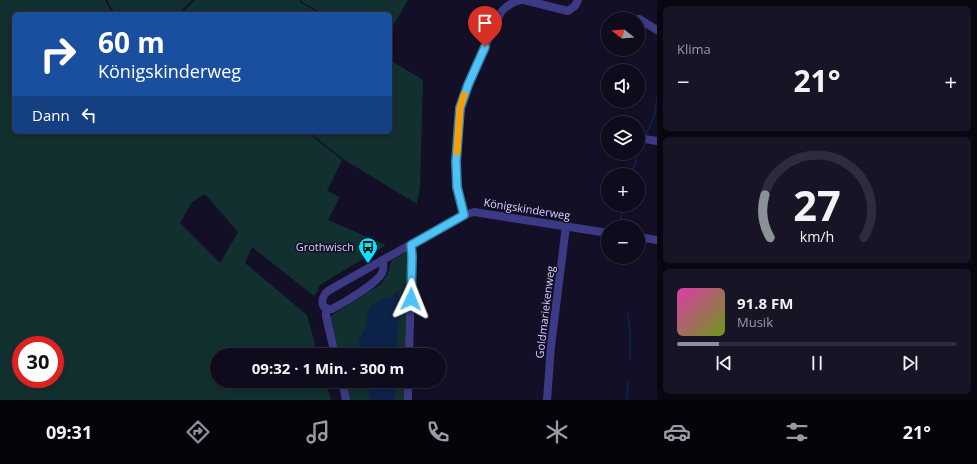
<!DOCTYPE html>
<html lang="de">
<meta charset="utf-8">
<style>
body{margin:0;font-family:"Open Sans",sans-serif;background:#171425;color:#f1f3f6;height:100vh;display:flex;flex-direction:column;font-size:15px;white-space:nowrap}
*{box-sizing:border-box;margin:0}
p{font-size:13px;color:#9b9ba3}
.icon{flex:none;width:22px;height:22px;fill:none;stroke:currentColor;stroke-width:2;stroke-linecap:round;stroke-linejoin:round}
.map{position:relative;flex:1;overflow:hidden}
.panel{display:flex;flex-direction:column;gap:6px;padding:6px;background:#08060f;width:320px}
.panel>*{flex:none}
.top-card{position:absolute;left:12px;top:12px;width:380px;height:122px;border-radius:6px;box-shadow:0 2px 6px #0003,0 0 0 1px #2e2b3b;background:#1a4fa0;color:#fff;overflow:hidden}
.needle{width:26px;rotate:287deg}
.tools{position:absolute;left:601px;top:12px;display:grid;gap:8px}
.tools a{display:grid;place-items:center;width:44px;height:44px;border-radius:50%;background:#0e0b1c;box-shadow:0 2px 6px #0003,0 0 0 1px #2e2b3b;font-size:20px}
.speed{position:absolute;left:12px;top:336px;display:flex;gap:8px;font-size:20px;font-weight:700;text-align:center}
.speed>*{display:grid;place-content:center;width:52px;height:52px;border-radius:50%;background:#0e0b1c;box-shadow:0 2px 6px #0003,0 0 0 1px #2e2b3b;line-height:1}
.speed .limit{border:6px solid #d22;background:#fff;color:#111}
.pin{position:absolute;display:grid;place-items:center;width:34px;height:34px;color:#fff;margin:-41px -17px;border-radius:50% 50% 50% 0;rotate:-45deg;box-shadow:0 0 4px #0007}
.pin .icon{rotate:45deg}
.me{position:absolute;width:44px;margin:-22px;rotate:2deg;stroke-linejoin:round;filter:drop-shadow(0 0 3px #0008)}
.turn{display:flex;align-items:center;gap:14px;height:84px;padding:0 20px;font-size:18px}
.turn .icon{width:52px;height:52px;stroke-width:2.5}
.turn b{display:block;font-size:28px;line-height:34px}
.then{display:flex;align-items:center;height:38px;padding:0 20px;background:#0003;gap:8px;font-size:15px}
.big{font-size:30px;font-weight:700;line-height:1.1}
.panel .card{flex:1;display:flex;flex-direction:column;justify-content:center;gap:6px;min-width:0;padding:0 14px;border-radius:6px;background:#171425}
.panel .dial{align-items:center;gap:0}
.dial svg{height:104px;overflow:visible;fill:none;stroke:#2e2b3b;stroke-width:7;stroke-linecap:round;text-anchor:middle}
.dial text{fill:#f1f3f6;stroke:none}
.song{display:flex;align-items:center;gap:12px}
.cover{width:48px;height:48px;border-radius:6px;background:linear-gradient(135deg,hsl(320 70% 55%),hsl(80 70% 35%))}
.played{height:4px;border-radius:2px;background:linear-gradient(90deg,#8c9099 15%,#2e2b3b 15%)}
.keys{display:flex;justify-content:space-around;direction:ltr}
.heat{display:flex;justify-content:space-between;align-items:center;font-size:22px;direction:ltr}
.trip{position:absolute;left:210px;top:348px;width:236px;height:40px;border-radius:20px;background:#0e0b1c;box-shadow:0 2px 6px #0003,0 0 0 1px #2e2b3b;font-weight:700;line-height:40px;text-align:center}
.menu{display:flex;height:64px;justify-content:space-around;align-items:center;background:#06040b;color:#9b9ba3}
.menu .icon{width:28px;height:28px}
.menu .active{color:#8c9099}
.menu b{font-size:18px;color:#f1f3f6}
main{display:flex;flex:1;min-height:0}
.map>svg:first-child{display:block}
.green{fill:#12302f;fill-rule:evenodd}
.water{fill:#0c2248}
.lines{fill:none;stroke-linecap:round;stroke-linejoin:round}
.stream{stroke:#0c2248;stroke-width:2}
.minor{stroke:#3d3a85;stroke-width:8}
.route-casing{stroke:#337fa1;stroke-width:10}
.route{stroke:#4fc3f7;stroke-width:7}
.slow{stroke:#f59e0b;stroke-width:7}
.labels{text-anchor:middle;stroke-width:3;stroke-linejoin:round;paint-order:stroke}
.street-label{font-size:11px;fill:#d9d4ff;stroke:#130f26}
.poi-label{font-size:11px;fill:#d9d4ff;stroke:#130f26;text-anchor:end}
</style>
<main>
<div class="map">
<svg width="657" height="400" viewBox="0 0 657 400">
<rect width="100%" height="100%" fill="#130f26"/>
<g class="green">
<path d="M0,0H105L113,14H14V132H307L342,160L327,191L340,197L328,220L386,245L320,285L317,292L314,296L252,247L245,263L307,315L318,355H217V381H325L331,400H0ZM205,194L238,232L220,263L180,223L192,202ZM21,345H55V379H21Z"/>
<path d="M107,0H192L182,10L184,14H115Z"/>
<path d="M195,0H300L301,3L321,14H185L183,12Z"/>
<path d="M301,0H408L390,31V14H323L302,2Z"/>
<path d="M390,60L423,80L420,188L417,204L343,159L309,132H390Z"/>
<path d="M405,253H409L406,355H338L329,317L381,284L387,275L392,260Z"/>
<path d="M345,381H407V400H350Z"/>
</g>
<g class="water">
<path d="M399,289L397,355H360L359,340L366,327L367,314L371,306L382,299L392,296Z"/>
<path d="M368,381H396L395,400H370Z"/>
</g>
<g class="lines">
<g class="stream">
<path d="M647,133L655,113L657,98"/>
<path d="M638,152L641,146"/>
<path d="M632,175L638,153"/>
<path d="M619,226L624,205"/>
<path d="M628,314L630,333V359"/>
<path d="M627,400L628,381"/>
</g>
<g class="minor">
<path d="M524,0L568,11L575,6L578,0"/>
<path d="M639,19L657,30"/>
<path d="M638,138L657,141"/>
<path d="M464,215L457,187L456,162L460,108L474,70L501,12C507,5 512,2 521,0"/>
<path d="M638,237L657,240"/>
<path d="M382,260C384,264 384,268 382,273C376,284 345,302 332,309C320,311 320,297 328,291C373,265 419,240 464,215L474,212L608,233"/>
<path d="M326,308V316L335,355"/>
<path d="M409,355L412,256L411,245"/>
<path d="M342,381L346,400"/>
<path d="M408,400V381"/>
<path d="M547,400L551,346L566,226"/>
</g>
</g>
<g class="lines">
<defs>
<path id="route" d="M411,299L412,256L411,245L464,215L457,187L456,162L460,108L468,85L485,47"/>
</defs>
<use href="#route" class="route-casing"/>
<use href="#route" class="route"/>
<path class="slow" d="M457,152L460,108L464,95"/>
</g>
<defs>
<symbol id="bus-pin" viewBox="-11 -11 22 30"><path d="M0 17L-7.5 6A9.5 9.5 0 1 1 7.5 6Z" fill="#00e5ff" stroke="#130f26"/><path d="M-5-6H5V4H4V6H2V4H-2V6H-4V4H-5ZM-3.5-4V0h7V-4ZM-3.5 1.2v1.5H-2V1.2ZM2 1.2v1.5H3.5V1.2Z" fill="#111"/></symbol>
</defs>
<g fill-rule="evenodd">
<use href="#bus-pin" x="357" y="236" width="22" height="30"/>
</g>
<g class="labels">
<g class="street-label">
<text transform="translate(527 209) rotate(9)" y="4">Königskinderweg</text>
<text transform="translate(545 312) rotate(-83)" y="4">Goldmariekenweg</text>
</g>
<g class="poi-label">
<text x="354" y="251">Grothwisch</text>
</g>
</g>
</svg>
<div class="tools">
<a><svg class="needle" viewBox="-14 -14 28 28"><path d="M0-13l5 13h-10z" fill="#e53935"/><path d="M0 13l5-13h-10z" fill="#9b9ba3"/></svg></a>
<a><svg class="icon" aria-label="sound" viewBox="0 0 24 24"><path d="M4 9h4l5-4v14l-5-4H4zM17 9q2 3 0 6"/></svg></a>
<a><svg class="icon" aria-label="layers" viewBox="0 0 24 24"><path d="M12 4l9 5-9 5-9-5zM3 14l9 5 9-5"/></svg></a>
<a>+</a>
<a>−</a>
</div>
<div class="speed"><div class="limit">30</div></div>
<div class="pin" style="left:485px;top:47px;background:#d93025"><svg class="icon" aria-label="arrive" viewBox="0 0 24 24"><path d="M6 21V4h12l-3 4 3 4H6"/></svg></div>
<svg class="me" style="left:411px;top:299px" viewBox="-20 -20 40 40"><path d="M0-17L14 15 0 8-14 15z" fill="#4fc3f7" stroke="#fff" stroke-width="4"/></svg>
<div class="trip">09:32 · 1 Min. · 300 m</div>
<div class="top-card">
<div class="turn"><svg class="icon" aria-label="right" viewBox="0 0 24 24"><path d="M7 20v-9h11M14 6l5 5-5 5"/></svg><div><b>60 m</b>Königskinderweg</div></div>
<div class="then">Dann<svg class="icon" aria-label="left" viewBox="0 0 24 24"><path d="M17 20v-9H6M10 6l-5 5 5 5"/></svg></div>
</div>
</div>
<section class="panel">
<div class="card"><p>Klima</p>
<div class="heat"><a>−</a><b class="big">21°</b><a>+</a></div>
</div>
<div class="card dial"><svg viewBox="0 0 100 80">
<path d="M14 69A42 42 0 1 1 86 69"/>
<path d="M14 69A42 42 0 0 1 10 36" stroke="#8c9099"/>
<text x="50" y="56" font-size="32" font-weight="700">27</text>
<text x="50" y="72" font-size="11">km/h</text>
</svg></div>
<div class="card">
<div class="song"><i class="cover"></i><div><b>91.8 FM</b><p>Musik</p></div></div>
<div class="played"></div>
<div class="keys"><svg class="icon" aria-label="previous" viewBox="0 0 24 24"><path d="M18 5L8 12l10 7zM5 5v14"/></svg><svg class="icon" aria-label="pause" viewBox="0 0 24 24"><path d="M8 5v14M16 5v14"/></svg><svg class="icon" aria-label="next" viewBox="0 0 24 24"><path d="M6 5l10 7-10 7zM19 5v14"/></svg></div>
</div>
</section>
</main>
<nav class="menu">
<b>09:31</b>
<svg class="icon active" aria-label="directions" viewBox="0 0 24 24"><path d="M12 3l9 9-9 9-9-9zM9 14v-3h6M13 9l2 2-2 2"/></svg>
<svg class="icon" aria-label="music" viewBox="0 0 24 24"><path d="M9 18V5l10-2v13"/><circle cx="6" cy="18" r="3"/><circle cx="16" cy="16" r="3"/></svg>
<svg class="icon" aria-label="phone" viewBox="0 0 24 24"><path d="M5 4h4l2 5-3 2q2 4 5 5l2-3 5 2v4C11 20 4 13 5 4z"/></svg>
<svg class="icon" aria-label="climate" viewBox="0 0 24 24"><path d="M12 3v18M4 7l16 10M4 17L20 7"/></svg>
<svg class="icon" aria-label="car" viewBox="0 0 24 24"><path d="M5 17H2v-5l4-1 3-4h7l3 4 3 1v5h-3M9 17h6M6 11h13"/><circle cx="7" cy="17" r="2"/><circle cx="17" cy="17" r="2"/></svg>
<svg class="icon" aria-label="filters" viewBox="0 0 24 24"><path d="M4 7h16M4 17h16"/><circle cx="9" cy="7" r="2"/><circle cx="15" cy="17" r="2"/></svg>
<b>21°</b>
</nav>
